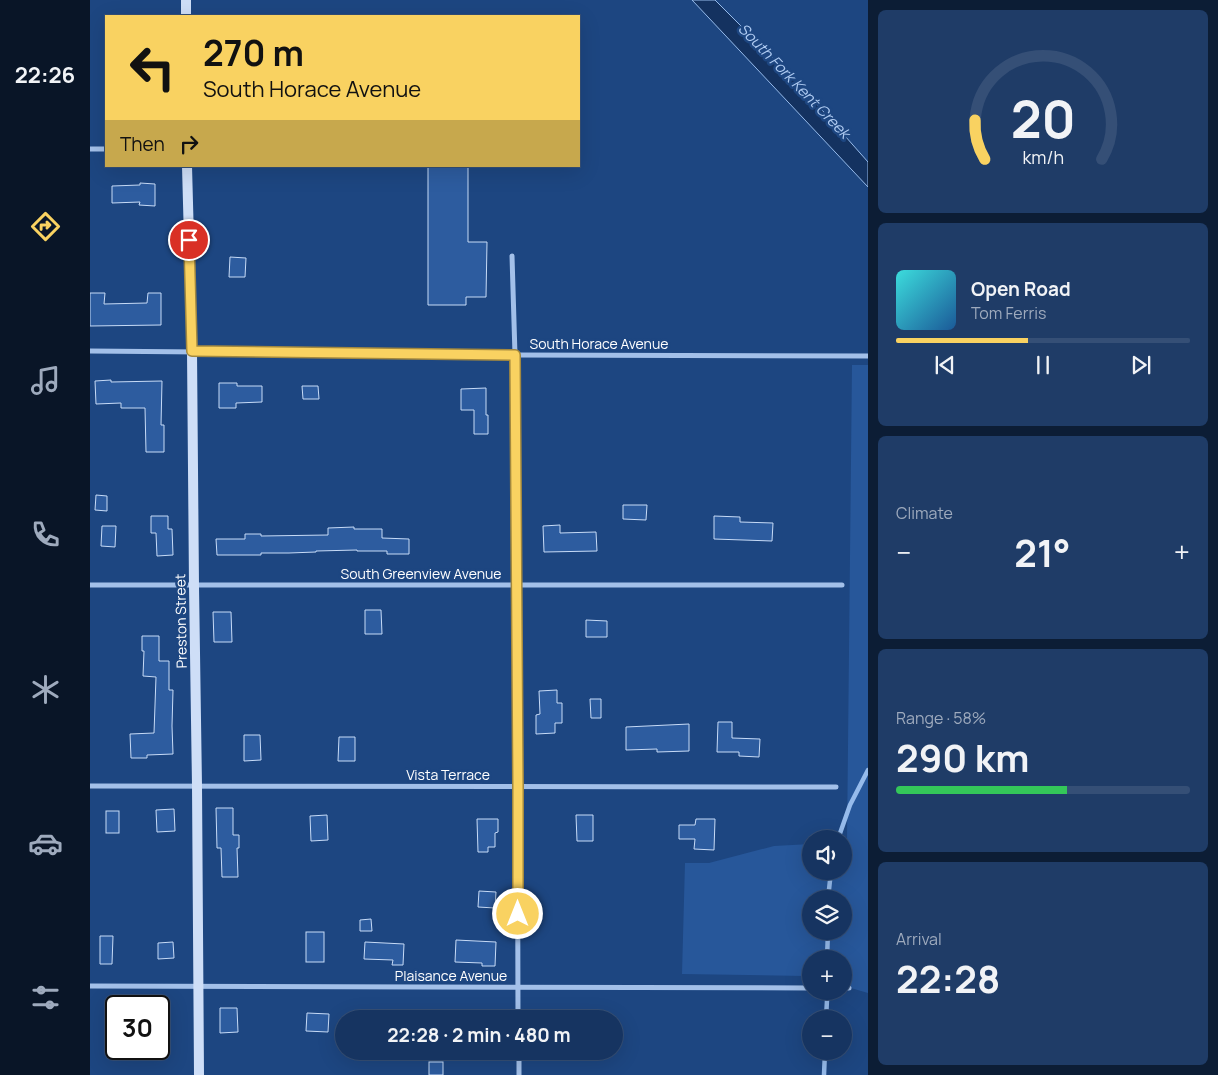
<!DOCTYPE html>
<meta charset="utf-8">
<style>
body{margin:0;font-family:Manrope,sans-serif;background:#1f3c67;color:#f1f3f6;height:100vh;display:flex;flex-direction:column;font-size:19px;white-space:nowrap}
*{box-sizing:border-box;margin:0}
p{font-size:16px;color:#9eaabd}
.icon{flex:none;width:28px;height:28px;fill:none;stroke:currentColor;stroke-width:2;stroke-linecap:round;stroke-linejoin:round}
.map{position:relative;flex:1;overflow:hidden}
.side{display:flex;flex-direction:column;gap:10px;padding:10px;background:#0c1d35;width:350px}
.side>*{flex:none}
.top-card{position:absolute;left:15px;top:15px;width:475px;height:152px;border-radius:0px;box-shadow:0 5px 20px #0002,0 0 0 1px #354f76;background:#f9d261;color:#111;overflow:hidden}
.controls{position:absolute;left:712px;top:830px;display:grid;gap:10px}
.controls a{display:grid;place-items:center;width:50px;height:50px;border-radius:50%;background:#163461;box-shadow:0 5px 20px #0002,0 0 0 1px #354f76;font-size:25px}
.speed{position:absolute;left:15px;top:995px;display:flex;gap:10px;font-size:25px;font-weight:700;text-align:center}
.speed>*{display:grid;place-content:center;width:65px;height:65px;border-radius:50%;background:#163461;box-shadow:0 5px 20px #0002,0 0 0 1px #354f76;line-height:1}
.speed .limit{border:2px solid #111;border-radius:8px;background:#fff;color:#111}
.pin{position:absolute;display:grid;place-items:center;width:42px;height:42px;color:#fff;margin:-21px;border:2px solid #fff;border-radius:50%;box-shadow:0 1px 5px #0007}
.me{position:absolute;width:55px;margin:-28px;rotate:0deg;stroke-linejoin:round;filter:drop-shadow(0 0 4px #0008)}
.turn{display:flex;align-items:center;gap:18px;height:105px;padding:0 15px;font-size:22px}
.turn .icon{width:65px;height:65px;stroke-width:2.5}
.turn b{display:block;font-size:35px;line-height:42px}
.then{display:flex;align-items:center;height:48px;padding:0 15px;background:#0003;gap:10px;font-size:19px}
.big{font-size:38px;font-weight:700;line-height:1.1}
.side .card{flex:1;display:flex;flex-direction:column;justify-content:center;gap:8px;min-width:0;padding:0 18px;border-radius:8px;background:#1f3c67}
.side .dial{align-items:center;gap:0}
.dial svg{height:130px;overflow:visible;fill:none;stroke:#354f76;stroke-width:7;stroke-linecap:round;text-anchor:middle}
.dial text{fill:#f1f3f6;stroke:none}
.song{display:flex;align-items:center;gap:15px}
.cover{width:60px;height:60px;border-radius:8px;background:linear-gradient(135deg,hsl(180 70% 55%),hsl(210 70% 35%))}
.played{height:5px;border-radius:2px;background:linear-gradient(90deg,#f9d261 45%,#354f76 45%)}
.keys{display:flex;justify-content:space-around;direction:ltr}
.heat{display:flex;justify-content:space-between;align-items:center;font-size:28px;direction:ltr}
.charge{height:8px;border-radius:4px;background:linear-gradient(90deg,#34c759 58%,#354f76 0)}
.trip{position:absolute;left:245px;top:1010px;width:288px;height:50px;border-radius:25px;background:#163461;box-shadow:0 5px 20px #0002,0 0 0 1px #354f76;font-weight:700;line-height:50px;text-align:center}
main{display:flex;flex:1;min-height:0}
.tabs{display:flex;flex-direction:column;width:90px;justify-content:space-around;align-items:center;background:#091527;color:#9eaabd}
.tabs .icon{width:35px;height:35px}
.tabs .current{color:#f9d261}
.tabs b{font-size:22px;color:#f1f3f6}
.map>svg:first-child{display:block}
.green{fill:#27579a;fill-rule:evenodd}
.water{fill:#143260;stroke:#96bbeb}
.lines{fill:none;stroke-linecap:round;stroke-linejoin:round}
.stream{stroke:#96bbeb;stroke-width:4.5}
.building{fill:#2d5c9f;stroke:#c7dbf7}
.street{stroke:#a3c0e9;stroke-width:5}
.secondary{stroke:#cedef7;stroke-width:10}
.route-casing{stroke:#a2883f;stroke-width:12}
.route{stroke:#f9d261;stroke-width:9}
.labels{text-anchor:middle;stroke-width:5;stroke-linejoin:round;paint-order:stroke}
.street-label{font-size:14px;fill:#fff;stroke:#1d4681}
.water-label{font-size:15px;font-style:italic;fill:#aecaf1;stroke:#1d4681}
</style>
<main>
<nav class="tabs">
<b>22:26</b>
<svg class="icon current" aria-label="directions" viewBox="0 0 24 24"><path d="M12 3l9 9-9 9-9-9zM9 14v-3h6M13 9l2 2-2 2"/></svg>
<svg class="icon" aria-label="music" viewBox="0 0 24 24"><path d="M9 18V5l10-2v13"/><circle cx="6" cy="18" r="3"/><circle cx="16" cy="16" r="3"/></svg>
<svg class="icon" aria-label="phone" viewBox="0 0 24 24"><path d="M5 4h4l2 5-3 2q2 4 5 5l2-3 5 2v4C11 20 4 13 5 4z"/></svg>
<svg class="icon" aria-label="climate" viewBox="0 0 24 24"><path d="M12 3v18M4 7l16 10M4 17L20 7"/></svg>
<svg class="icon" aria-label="car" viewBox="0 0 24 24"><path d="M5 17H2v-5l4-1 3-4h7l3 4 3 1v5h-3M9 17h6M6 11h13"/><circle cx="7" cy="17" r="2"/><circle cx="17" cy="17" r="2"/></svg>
<svg class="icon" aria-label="filters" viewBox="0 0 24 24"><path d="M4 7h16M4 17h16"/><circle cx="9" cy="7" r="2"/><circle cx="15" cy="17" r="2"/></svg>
</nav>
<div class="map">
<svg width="778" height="1075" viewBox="0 0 778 1075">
<rect width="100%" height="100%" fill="#1d4681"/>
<path class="green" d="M762,365H778V993L754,986V959H721V977L716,976L592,974L595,863H619L684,846L721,844V871H754V842L757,841ZM721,899H754V931H721Z"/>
<path class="water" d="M602,0H625L709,84L778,162V187Z"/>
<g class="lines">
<g class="stream">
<path d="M748,839L760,805L778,770"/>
<path d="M738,899L741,871"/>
<path d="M737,959L738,931"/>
<path d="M736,1019L737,1000"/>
<path d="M734,1075L735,1051"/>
</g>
</g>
<g class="building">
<path d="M338,167H378V242H397L396,297H376V305H338Z"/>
<path d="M50,183L65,184V206L49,205L50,202L22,203V186L50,185Z"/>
<path d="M140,257L156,258L155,277H139Z"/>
<path d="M0,293H15L14,304L57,303L58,293H71V325L0,326Z"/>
<path d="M21,380V382L72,381L71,425H74V452H56L55,408H31V403L6,404L5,381Z"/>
<path d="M129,383H147V386H172V402L146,403V408H129Z"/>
<path d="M212,386H228L229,399H213Z"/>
<path d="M396,388V415H398V434H384V410H371V389Z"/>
<path d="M6,495L17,496V511L5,510Z"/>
<path d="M533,505H557L556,520L533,519Z"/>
<path d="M61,516H78V529H82L83,555L67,556L66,533H61Z"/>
<path d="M624,516L650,517V522L683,523L682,541L624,539Z"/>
<path d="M470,525V533L506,532L507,551L454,552L453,526Z"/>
<path d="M12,526H26L25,547L11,546Z"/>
<path d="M264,527V529H292V538L319,539V554H297V551H267V550L226,551V552L199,553H171V555H127L126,539H155V534H171V536L238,535V528Z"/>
<path d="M275,610H291L292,634H275Z"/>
<path d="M123,612H141L142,642H124Z"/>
<path d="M496,620L517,621V637H496Z"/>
<path d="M52,636H69V661H79V690H83L82,726L83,754L57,755V758H41L40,734L64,733L66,677L53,676L54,651H52Z"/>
<path d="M467,690V703H472V723H465V733L446,734V715L450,714L449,691Z"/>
<path d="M500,699H511V718H501Z"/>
<path d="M628,722H642V738L670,739L669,757L649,756V752H627Z"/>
<path d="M599,724V751L567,752V749L536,750V727Z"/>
<path d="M154,735H170L171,760L154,761Z"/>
<path d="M249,737H265V761H248Z"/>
<path d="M126,808H143V835H149V848H147L148,877H132L131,848H127Z"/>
<path d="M84,809L85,831L67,832L66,810Z"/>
<rect x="16" y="811" width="13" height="22"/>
<path d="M237,815L238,840L221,841L220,816Z"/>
<path d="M486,815H503V841H487Z"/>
<path d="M387,819H408V832L405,833V847H398V852H388Z"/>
<path d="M606,819H625L624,850L604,849L605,839H589V825H605Z"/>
<path d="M389,891L406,892L405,908L388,907Z"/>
<path d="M281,919L282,931H270V920Z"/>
<rect x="216" y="932" width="18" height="30"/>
<path d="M10,936H23L22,964H10Z"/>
<path d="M366,940L406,942L405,966H392V963L365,962Z"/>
<path d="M83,942L84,958L68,959V943Z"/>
<path d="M275,942L314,944L313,965H302L303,960L274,959Z"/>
<path d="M130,1008H147L148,1032L130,1033Z"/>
<path d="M217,1013L239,1014L238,1032L216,1031Z"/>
<rect x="339" y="1062" width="14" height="13"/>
</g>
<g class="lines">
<g class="street">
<path d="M0,149H16"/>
<path d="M422,256L425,355L427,586L428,1019"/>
<path d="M0,351L425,355L778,356"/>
<path d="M0,585H752"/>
<path d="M0,786L746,787"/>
<path d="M0,986L721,988"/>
<path d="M754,988H759"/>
<path d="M429,1051V1075"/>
</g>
<g class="secondary">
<path d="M96,0V16"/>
<path d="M97,166L102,351L104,586L107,786L109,1075"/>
</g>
</g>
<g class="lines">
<defs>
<path id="route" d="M99,240L102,351L425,355L428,786V914"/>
</defs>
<use href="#route" class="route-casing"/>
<use href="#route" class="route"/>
</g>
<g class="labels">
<g class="street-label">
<text x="509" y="349">South Horace Avenue</text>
<text x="331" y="579">South Greenview Avenue</text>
<text transform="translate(91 621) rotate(-91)" y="5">Preston Street</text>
<text x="358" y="780">Vista Terrace</text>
<text x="361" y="981">Plaisance Avenue</text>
</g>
<g class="water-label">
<text transform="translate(704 81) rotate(46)" y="5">South Fork Kent Creek</text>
</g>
</g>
</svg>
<div class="controls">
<a><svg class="icon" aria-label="sound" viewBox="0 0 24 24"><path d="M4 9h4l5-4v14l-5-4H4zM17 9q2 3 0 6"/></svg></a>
<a><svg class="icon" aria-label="layers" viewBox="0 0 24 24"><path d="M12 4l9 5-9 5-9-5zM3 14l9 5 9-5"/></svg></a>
<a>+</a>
<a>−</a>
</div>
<div class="speed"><div class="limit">30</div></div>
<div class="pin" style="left:99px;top:240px;background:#d93025"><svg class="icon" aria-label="arrive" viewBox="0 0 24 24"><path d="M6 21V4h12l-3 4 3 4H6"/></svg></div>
<svg class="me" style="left:428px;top:914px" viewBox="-20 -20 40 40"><circle r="17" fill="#f9d261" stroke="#fff" stroke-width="3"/><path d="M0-11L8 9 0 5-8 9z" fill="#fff"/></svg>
<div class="trip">22:28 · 2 min · 480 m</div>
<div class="top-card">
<div class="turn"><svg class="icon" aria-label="left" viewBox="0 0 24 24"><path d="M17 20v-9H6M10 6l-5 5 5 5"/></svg><div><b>270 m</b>South Horace Avenue</div></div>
<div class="then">Then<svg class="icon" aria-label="right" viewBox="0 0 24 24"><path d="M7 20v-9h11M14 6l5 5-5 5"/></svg></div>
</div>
</div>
<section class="side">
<div class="card dial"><svg viewBox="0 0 100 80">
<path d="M14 69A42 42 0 1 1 86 69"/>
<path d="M14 69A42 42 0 0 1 8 45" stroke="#f9d261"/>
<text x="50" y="56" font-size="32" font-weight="700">20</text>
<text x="50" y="72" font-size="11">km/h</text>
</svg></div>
<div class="card">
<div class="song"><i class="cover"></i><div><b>Open Road</b><p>Tom Ferris</p></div></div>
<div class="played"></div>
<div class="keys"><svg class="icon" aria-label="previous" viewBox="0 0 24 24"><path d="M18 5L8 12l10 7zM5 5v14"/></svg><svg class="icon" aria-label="pause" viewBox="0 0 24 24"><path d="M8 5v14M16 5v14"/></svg><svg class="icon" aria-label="next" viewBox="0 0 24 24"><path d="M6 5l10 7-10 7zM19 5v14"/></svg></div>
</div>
<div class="card"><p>Climate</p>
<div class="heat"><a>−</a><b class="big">21°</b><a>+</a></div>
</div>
<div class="card"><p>Range · 58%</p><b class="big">290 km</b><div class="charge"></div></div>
<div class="card"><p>Arrival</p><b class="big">22:28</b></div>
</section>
</main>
